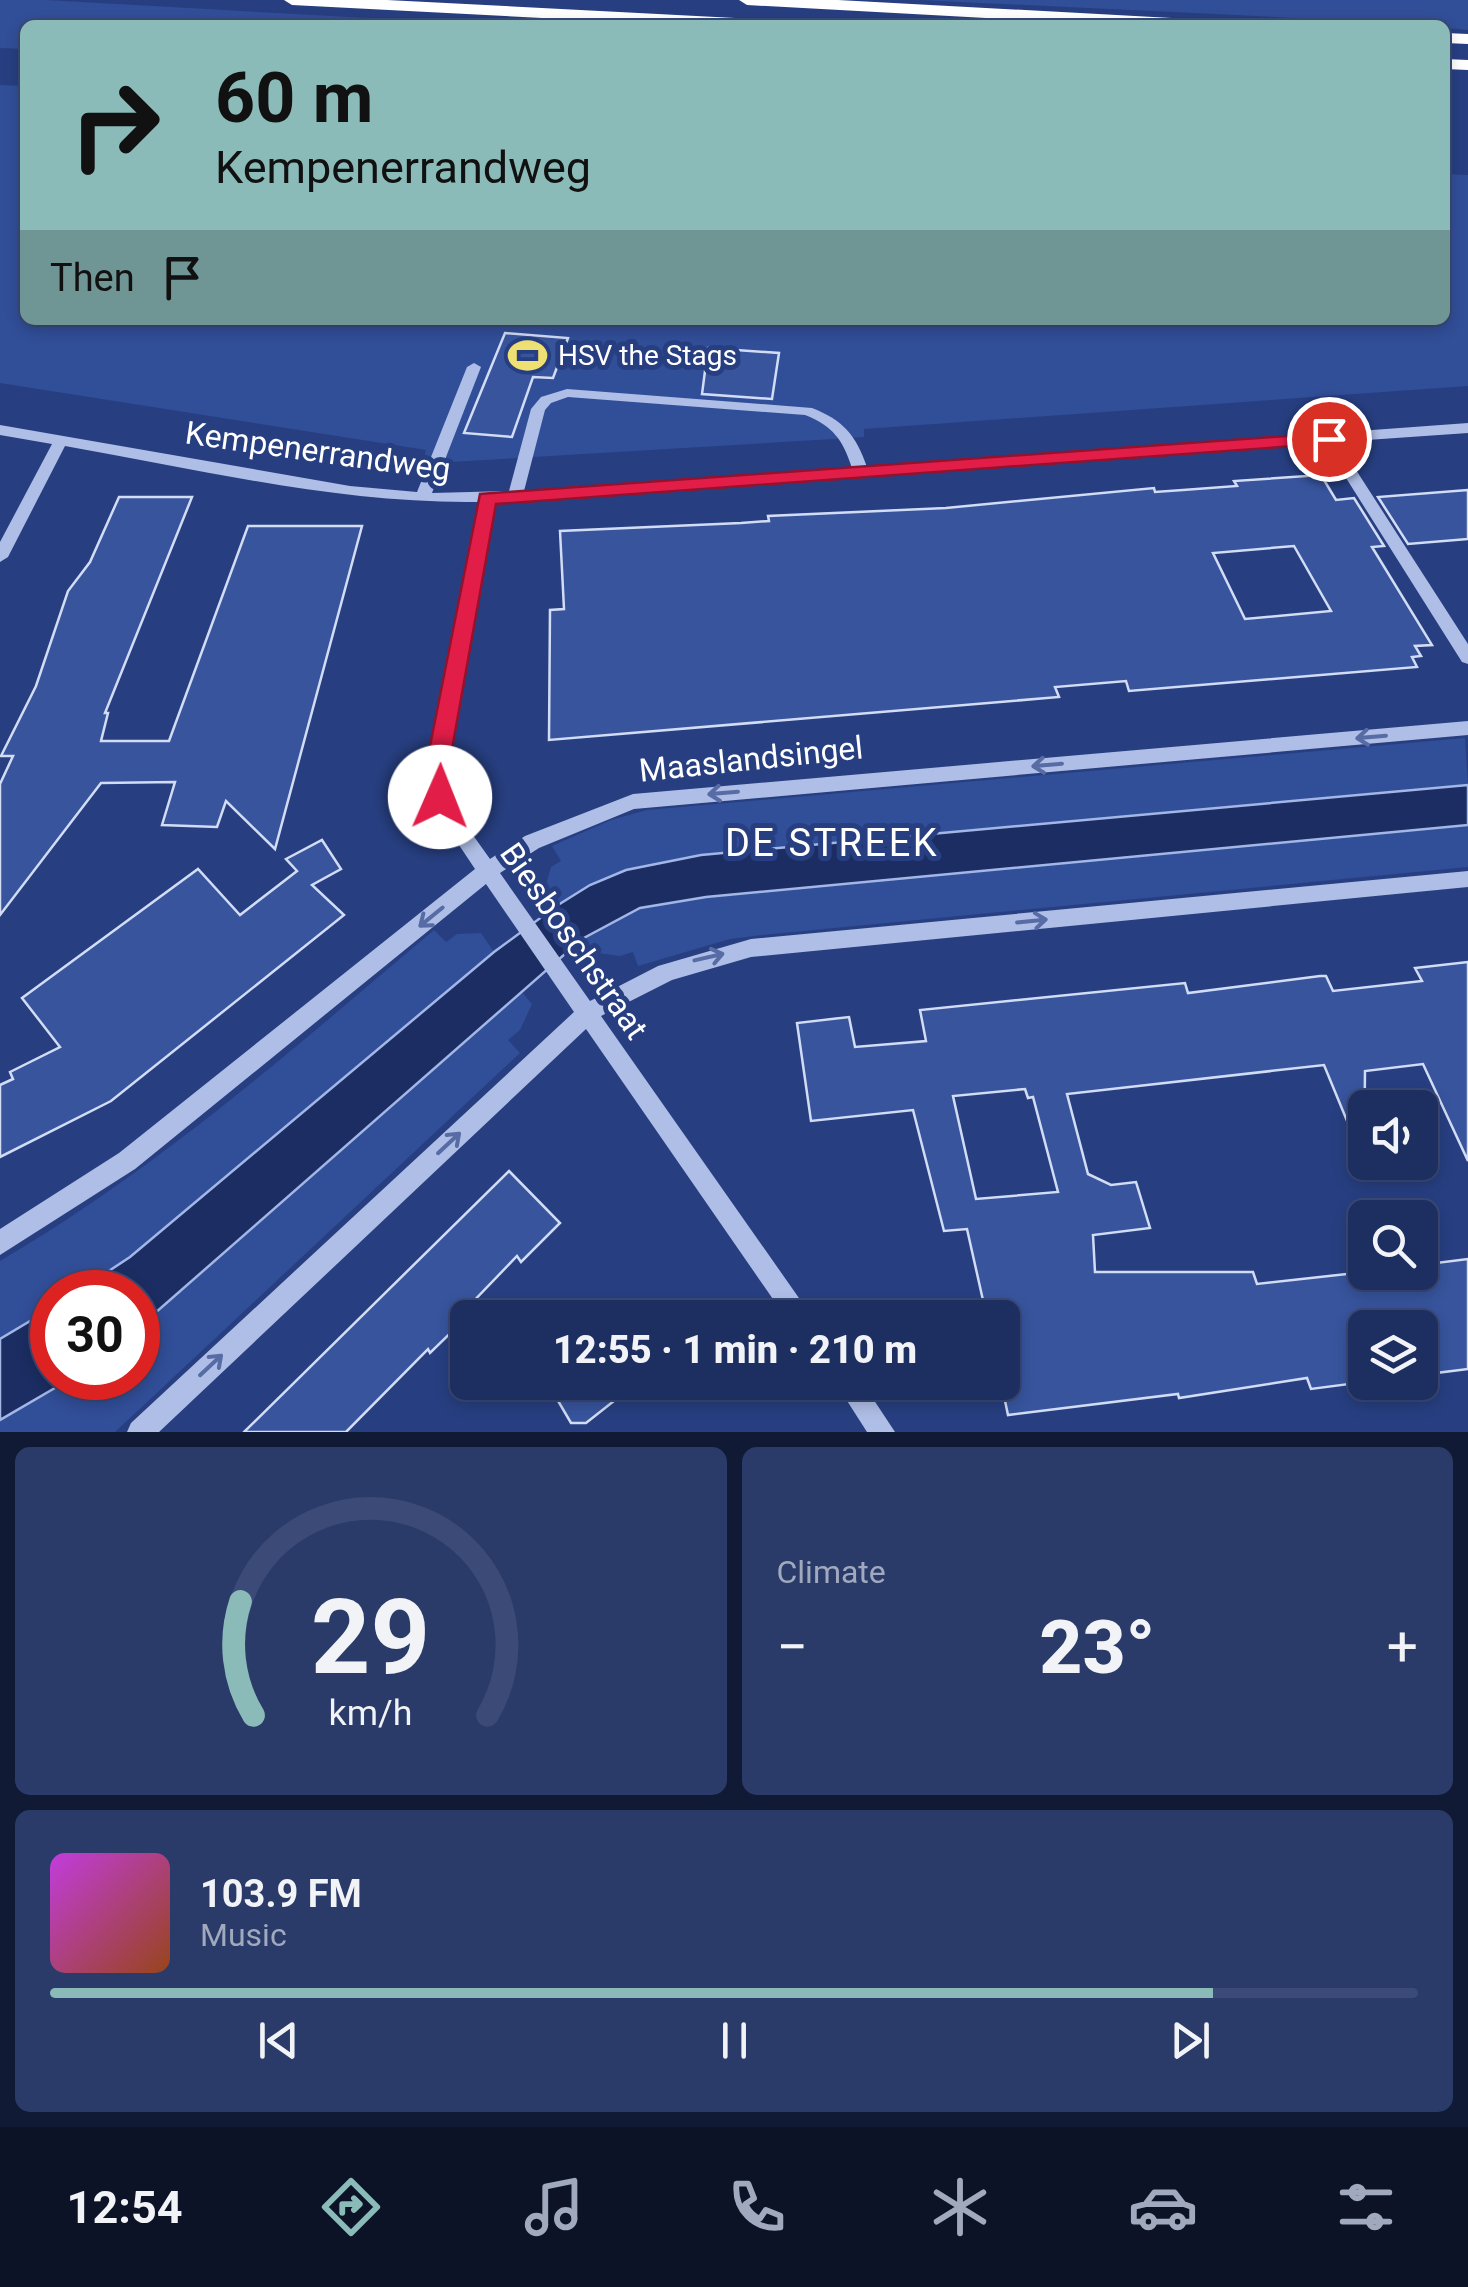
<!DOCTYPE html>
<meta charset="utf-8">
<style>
body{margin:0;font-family:Roboto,sans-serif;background:#2a3b6a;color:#f1f3f6;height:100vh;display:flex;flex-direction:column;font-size:38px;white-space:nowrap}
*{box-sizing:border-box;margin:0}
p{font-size:32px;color:#a0a9bd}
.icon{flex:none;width:55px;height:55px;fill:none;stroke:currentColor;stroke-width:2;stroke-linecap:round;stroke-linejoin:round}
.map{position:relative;height:1432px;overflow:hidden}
.sheet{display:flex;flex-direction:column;gap:15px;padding:15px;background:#101a35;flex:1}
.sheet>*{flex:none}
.guide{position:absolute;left:20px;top:20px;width:1430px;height:305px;border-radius:15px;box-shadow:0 5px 15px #0003,0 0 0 2px #3b4a76;background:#8bbbb9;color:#111;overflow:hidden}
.controls{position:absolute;left:1348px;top:1090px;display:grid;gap:20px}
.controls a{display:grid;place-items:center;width:90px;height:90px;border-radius:15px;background:#1d2f61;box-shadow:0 5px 15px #0003,0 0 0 2px #3b4a76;font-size:50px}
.speed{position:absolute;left:30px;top:1270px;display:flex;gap:20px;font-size:50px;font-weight:700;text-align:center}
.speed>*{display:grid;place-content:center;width:130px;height:130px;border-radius:50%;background:#1d2f61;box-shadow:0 5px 15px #0003,0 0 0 2px #3b4a76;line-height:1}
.speed .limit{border:15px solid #d22;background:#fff;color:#111}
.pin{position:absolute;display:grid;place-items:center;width:85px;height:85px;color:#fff;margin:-42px;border:5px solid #fff;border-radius:50%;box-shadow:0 2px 10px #0007}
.me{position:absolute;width:110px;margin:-55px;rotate:1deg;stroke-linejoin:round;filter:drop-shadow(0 0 8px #0008)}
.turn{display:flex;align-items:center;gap:35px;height:210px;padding:0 30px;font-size:45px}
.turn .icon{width:130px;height:130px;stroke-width:2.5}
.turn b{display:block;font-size:70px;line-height:85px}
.then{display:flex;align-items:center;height:95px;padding:0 30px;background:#0003;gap:20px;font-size:38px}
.big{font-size:75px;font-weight:800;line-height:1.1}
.sheet .widget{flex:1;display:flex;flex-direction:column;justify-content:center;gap:15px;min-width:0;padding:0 35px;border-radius:15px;background:#2a3b6a}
.sheet .dial{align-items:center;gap:0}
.dial svg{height:260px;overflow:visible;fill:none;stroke:#3b4a76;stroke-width:7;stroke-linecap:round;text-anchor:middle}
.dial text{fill:#f1f3f6;stroke:none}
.song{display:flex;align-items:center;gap:30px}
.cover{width:120px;height:120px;border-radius:15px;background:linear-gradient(135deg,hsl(290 70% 55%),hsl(20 70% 35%))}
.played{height:10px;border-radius:5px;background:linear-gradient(90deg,#8bbbb9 85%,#3b4a76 85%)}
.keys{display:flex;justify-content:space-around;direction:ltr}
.heat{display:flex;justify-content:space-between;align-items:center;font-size:55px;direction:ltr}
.sheet .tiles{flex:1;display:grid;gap:15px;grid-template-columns:1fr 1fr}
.widget:last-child{grid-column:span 2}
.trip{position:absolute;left:450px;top:1300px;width:570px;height:100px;border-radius:15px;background:#1d2f61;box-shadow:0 5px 15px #0003,0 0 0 2px #3b4a76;font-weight:800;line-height:100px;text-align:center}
.dock{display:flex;height:160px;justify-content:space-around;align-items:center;background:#0c1327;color:#a0a9bd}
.dock .icon{width:70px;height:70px}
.dock .active{color:#8bbbb9}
.dock b{font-size:45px;color:#f1f3f6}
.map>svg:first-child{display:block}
.green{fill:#314e98}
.water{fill:#1b2d62;stroke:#a3b7e7;stroke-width:2.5}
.building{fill:#37549d;stroke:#d2dcf5;stroke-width:2.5;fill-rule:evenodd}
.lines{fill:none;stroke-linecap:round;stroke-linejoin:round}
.minor{fill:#afbee6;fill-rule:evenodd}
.highway{fill:#fff;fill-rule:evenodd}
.oneway{stroke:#576ba4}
.route{fill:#e11d48;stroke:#92132f;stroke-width:2.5}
.labels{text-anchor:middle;stroke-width:10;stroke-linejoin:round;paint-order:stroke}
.far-poi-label{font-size:28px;fill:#fff;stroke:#273f81;text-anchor:start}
.street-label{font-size:32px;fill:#fff;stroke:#273f81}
.quarter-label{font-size:38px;letter-spacing:2.5px;fill:#fff;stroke:#273f81}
</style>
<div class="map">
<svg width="1468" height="1432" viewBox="0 0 1468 1432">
<rect width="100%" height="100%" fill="#273f81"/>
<g class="green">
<path d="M0,0H46L492,25H25V49L0,48Z"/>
<path d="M919,0H1468V30L1445,28V25Z"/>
<path d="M0,85L25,86V320H1445V174L1468,175V386L864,429V437L850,438L451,462L423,461L426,450L0,383Z"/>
<path d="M1465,738L1468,785L701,855C644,864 607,874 558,905L545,888L551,867L561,861L552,846L611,820L647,810Z"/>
<path d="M1468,825V867L762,935L730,939L638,966L633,952L620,956L591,952L582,939L640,908L673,901Z"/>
<path d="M434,930L446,942L457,934L481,933L494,952L130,1257L77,1292H52V1308L0,1339V1261C159,1168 294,1048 434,930Z"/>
<path d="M521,991L532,1004L520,1030L508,1040L520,1053L115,1432H0V1420L72,1378H138V1328Z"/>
</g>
<g class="water">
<path d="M1468,785V825L706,897L640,908L582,939L138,1328V1292H77L130,1257L494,952L558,905L590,885L626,870L701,855Z"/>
<path d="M52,1308V1378H72L0,1420V1339Z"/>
</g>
<g class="building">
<path d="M505,333L568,338L553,378L533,377L512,437L464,433Z"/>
<path d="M708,348L779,353L772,399L702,394Z"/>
<path d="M1321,475L1336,500L1354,498L1384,546L1372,547L1432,645L1415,646L1421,656L1412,657L1417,667L1129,691L1126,681L1055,687L1059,697L549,740L550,610L564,609L560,531L741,523L769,521L768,516L946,508L1154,488L1155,492L1183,490L1237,486L1234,481ZM1294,546L1331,611L1245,619L1213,553Z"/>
<path d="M1468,490V539L1408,544L1378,497Z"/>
<path d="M119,497H192L105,713H108L101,741H169L248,526H362L275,849L226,801L217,827L162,825L175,782L101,783L0,915V784L13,756H1L36,686L68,591L90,562Z"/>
<path d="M322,840L341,869L312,885L344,915L111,1101L0,1157V1085L13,1079L10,1072L60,1047L22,998L198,869L240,915L297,871L286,859Z"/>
<path d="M1468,962V1161L1423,1064L1365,1071L1364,1162L1324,1065L1067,1094L1088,1174L1111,1185L1136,1182L1150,1228L1093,1235L1095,1272H1253L1257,1284L1365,1272H1420V1265L1468,1259V1369L1420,1375V1328H1365V1382L1311,1389L1307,1378L1179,1398L1178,1394L1008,1415L1001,1382L1002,1318H987L967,1229L944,1231L913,1110L811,1121L797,1023L849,1017L855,1047L926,1041L920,1010L1185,983L1188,993L1320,976H1326L1333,991L1422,981L1415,968ZM1025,1089L1028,1098L1033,1097L1058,1192L976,1199L953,1096Z"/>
<path d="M509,1171L560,1223L521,1262L517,1256L468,1307V1316L430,1353L428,1349L346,1432H244Z"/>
<path d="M547,1382H638L586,1423H571Z"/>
</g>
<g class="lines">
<g class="minor">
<path d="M474,363L481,367L432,493L509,491L531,409L541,397L567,389L812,408C843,420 856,435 867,467L1468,423V433L1338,442L1468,644V664L1462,662L1324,443L515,503L494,502L447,765L455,810L490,859L525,836L633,794L1468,721V735L634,809L539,848L500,873L590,1001L658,966L751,939L1468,871V887L751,957L672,980L601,1016L813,1318H786L586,1029L159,1432H127L131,1423L574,1012L486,884L135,1169L0,1255V1229L119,1153L475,869L437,812L429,765L479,502C340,504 202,470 65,446L8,557L0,562V542L52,444L0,435V425L350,486L417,492L467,367ZM568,397L805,415C833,426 843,440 852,468L524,491L545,410L551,403Z"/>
<path d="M835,1382H862L895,1432H867Z"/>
</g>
<g class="highway">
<path d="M284,0H387L775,20L783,25H678L292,5Z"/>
<path d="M739,0H838L1208,20L1216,25H1116L747,5Z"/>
<path d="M1445,33L1468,34V44L1445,43Z"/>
<path d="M1445,59L1468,60V70L1445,69Z"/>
</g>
</g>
<defs><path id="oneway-shaft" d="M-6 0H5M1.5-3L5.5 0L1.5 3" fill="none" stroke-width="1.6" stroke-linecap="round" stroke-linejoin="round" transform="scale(2.5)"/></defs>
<g class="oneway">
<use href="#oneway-shaft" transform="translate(1371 737) rotate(175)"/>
<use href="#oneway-shaft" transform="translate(1047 765) rotate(175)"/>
<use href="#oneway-shaft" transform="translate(723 793) rotate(175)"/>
<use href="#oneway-shaft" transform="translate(431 917) rotate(141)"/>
<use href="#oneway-shaft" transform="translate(1032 921) rotate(-6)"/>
<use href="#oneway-shaft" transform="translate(709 957) rotate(-13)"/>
<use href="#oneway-shaft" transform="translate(449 1143) rotate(-43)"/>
<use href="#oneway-shaft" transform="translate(211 1365) rotate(-43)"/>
</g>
<path class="route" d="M1329,433L1336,435V443L496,504L449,766L452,797L449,804H432L426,766L480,494Z"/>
<defs>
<symbol id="stadium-bare" viewBox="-9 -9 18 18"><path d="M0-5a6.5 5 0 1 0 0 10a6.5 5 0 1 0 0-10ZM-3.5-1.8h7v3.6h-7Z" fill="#efe074" stroke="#273f81" stroke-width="2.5" paint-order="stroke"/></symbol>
</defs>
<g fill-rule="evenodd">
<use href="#stadium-bare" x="500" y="328" width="55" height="55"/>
</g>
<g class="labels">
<g class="far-poi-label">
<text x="558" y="365">HSV the Stags</text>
</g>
<g class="street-label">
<text transform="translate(318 451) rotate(8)" y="11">Kempenerrandweg</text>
<text transform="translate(751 759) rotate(-6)" y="11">Maaslandsingel</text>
<text transform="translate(574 941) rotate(55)" y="11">Biesboschstraat</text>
</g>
<g class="quarter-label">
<text x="832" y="856">DE STREEK</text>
</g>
</g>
</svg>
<div class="controls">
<a><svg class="icon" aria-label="sound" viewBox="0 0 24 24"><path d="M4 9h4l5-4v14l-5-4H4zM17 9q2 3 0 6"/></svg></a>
<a><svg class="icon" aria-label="search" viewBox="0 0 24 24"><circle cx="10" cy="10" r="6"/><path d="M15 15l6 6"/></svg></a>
<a><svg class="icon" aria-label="layers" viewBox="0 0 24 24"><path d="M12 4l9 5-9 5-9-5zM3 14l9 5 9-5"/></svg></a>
</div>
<div class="speed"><div class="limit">30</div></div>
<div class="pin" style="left:1329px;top:439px;background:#d93025"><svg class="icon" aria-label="arrive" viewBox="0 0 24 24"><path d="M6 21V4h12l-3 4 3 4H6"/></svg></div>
<svg class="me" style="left:440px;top:797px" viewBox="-20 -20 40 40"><circle r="19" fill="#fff"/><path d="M0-13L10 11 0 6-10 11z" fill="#e11d48"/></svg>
<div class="trip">12:55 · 1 min · 210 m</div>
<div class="guide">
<div class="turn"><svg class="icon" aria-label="right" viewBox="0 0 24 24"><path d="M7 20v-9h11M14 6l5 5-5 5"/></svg><div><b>60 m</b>Kempenerrandweg</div></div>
<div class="then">Then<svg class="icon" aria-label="arrive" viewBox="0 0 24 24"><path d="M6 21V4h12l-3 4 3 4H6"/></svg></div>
</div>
</div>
<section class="sheet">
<div class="tiles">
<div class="widget dial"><svg viewBox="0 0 100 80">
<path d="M14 69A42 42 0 1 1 86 69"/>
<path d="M14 69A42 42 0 0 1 10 34" stroke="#8bbbb9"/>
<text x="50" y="56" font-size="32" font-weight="700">29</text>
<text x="50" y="72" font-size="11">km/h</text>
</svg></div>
<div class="widget"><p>Climate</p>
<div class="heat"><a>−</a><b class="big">23°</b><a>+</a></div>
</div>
<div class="widget">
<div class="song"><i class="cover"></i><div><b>103.9 FM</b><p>Music</p></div></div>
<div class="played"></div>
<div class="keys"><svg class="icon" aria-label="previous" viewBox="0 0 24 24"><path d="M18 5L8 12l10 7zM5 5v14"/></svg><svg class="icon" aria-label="pause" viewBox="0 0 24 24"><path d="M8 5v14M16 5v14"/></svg><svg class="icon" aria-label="next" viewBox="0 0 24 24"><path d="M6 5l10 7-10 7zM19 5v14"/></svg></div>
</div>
</div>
</section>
<nav class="dock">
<b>12:54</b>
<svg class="icon active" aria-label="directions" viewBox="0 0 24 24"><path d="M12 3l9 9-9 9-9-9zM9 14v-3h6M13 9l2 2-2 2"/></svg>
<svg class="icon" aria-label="music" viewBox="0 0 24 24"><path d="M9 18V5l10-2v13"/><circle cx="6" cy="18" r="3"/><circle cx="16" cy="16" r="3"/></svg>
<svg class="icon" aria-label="phone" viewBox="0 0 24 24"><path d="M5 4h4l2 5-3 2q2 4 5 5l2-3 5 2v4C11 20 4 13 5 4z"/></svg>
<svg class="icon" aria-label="climate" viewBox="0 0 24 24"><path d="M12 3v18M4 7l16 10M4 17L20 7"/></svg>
<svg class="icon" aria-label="car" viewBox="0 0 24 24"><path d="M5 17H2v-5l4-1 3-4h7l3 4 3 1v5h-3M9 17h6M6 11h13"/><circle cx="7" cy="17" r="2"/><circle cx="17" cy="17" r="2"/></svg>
<svg class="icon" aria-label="filters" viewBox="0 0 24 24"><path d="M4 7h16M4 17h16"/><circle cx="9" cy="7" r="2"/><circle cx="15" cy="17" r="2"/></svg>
</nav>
